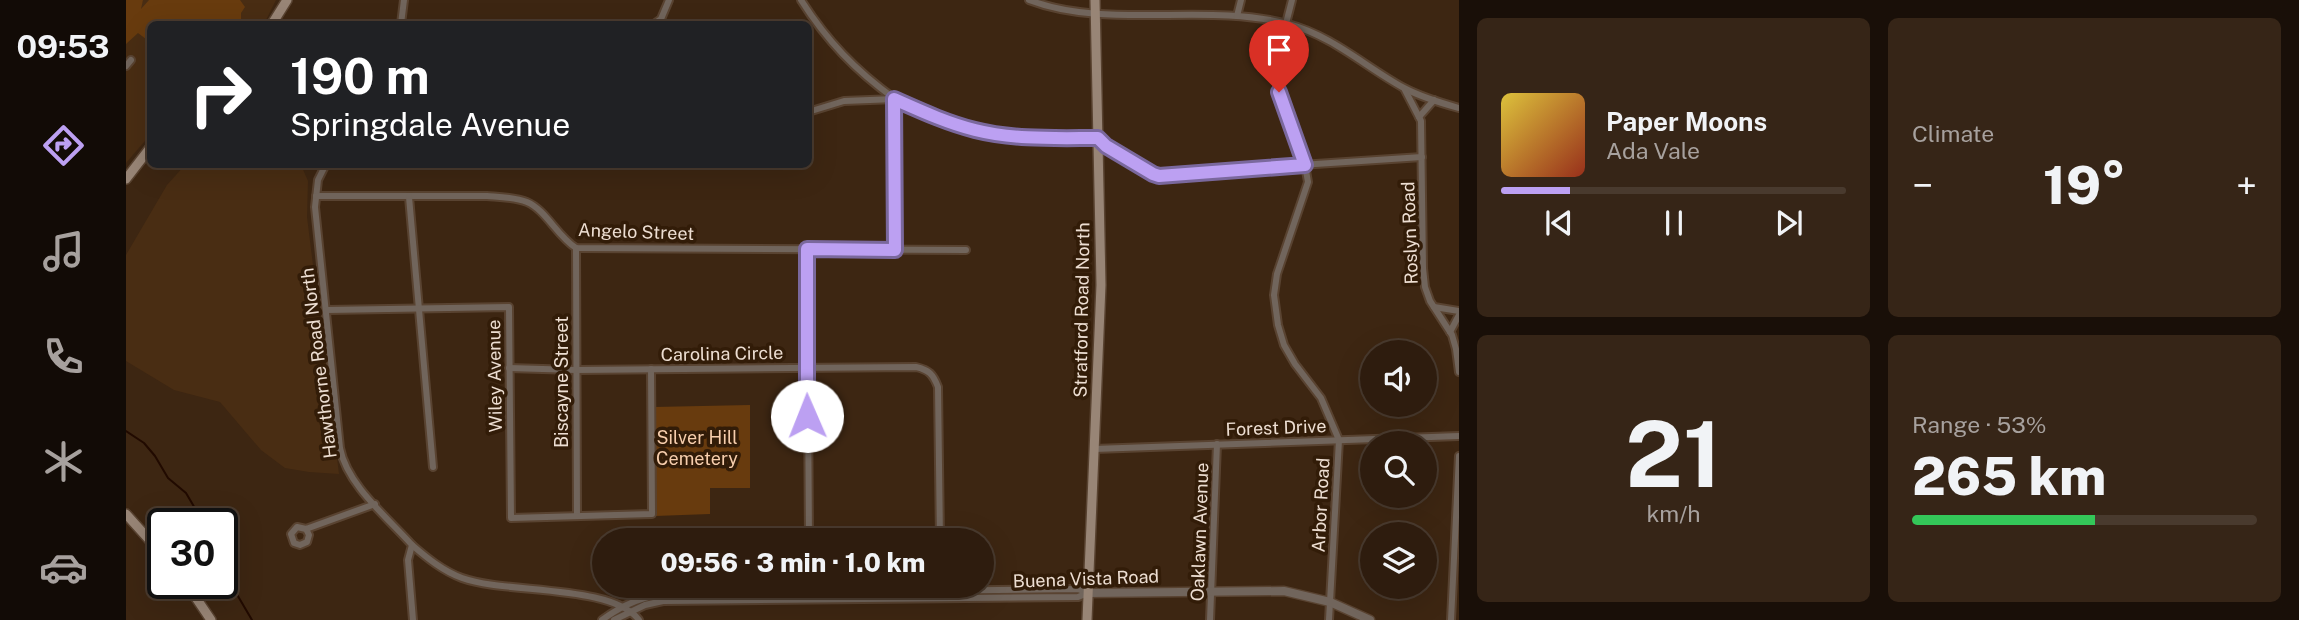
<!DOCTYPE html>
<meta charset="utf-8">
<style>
body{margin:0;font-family:"Public Sans",sans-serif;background:#362517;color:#f1f3f6;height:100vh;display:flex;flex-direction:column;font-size:26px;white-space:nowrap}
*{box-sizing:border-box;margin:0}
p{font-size:23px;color:#a7a19e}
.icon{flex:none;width:38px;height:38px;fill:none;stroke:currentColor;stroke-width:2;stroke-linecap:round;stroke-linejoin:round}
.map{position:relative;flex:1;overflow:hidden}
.side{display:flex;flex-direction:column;gap:18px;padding:18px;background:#190f08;width:840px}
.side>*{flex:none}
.guide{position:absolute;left:21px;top:21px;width:665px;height:147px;border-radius:10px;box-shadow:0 7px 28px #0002,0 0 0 2px #493a2e;background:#202124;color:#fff;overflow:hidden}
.fabs{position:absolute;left:1234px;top:340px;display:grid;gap:14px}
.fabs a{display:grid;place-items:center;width:77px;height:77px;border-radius:50%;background:#2e1c0e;box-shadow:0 7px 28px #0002,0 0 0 2px #493a2e;font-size:35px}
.speed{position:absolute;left:21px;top:508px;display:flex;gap:14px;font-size:35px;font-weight:700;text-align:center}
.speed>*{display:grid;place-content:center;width:91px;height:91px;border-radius:50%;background:#2e1c0e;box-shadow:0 7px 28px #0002,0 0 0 2px #493a2e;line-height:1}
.speed .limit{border:4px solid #111;border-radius:10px;background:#fff;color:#111}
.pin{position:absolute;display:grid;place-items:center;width:60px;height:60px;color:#fff;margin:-72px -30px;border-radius:50% 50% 50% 0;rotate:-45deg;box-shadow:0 0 7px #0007}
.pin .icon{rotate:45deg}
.me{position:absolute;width:77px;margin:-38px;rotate:359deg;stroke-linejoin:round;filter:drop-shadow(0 0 5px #0008)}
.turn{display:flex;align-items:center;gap:24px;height:147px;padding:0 28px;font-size:32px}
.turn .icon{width:91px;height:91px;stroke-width:2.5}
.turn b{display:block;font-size:49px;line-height:60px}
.big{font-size:52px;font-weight:800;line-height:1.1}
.side .card{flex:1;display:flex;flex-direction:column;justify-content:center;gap:10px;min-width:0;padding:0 24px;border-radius:10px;background:#362517}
.side .dial{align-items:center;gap:0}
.dial b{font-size:91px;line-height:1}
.song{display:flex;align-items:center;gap:21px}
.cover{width:84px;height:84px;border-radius:10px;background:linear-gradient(135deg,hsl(50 70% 55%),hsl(10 70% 35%))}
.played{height:7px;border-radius:4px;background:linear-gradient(90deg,#bca0f2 20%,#493a2e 20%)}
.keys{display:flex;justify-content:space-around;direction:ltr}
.heat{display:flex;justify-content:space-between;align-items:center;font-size:38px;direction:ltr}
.charge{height:10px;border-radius:5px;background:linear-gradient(90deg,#34c759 53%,#493a2e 0)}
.side .tiles{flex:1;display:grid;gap:18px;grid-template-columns:repeat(2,1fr)}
.trip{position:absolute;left:466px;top:528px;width:402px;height:70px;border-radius:35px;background:#2e1c0e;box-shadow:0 7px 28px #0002,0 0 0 2px #493a2e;font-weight:800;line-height:70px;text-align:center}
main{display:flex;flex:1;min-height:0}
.dock{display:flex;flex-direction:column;width:126px;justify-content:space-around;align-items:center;background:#120b06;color:#a7a19e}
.dock .icon{width:49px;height:49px}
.dock .current{color:#bca0f2}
.dock b{font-size:32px;color:#f1f3f6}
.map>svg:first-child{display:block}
.built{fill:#492d13}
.green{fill:#683b0e}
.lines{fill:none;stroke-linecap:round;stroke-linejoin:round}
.stream{stroke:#210a00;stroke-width:2}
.minor-casing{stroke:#594331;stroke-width:10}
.tertiary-casing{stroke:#594331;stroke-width:11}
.secondary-casing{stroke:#594331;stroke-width:12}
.minor{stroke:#71655c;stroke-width:6}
.tertiary{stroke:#71655c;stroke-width:8}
.secondary{stroke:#988576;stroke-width:9}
.route-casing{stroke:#7a689d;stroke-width:18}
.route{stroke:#bca0f2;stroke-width:12}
.labels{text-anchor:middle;stroke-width:7;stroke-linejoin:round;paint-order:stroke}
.street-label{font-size:18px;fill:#edded2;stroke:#321c08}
.park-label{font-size:18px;fill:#f7cead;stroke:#321c08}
</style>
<main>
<nav class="dock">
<b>09:53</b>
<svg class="icon current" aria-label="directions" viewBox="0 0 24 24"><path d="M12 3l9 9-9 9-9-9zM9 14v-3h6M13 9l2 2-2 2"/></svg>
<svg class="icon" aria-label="music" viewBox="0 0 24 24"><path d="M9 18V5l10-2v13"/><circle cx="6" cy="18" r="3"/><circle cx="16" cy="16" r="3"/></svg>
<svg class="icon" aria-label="phone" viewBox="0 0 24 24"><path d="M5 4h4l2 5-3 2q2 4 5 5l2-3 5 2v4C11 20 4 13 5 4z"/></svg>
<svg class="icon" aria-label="climate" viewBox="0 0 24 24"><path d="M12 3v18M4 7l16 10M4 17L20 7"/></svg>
<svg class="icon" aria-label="car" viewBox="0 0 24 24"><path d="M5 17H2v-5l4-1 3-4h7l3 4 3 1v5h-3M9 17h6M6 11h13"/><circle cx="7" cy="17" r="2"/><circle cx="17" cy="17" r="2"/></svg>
</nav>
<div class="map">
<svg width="1333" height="620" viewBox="0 0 1333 620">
<rect width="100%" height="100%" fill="#3d2612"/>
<g class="built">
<path d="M17,0H150L138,24H24V135L0,163V35L11,18Z"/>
<path d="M59,165H175L182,181L181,217L213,474L183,472L159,468L135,450L94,402L48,390L0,361V255L41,185Z"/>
</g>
<g class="green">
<path d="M0,0H17L15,9L23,0H114L119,7L115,13V21L104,24H24V42L12,33L0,44Z"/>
<path d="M624,405V488H584V514L529,516L528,407Z"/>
</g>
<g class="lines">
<g class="stream">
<path d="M0,431L18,443L29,456L42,478L60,493L70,510L74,523"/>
<path d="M96,569L126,620"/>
</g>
<defs>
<g id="minor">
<path d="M675,0C701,41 729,70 769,99V250"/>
<path d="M903,0C981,30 1080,2 1162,24C1207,36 1238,66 1278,88C1295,97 1315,103 1333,108"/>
<path d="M1166,0L1154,47L1151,75L1158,108L1166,125L1179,165L1182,182L1151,274L1148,295L1152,325L1158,345L1169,364L1195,398L1213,440L1203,620"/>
<path d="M1111,16L1115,0"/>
<path d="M275,24L278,0"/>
<path d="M528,24L535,19L543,0"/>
<path d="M0,66L5,60"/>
<path d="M1279,90L1295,121L1297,268L1299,287L1304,301L1326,335L1330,349L1333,372"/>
<path d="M682,112L718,101L769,99L824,123L851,130L879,135L916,138H972C984,150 1023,177 1040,177C1049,177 1058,173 1067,172L1296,157"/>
<path d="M1293,117L1308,100"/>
<path d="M200,164L192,180L189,207L214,448C221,485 262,518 286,545L282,560L287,620"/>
<path d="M190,196H361C374,197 389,197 401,202C420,210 431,236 450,248L840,250"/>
<path d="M283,197L307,467"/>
<path d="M450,248L451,516"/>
<path d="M681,249L683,541"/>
<path d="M1308,307L1333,311"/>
<path d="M201,310L383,307L385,518L526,514L525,369"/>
<path d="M1324,332L1333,315"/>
<path d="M383,368L450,370L790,367C803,370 807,374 812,387L814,541"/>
<path d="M968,449L1333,436"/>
<path d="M180,529L183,535L181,542L174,545L168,543L165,534L171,527L180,529L249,504"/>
<path d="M286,545C301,558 317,571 336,578C380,594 486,584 513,620"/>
<path d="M476,620C495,606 515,596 540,594L952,589L962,593"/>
<path d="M488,620L519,605L537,601L952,597L962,593"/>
<path d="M1084,620L1091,444"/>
<path d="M1325,620L1333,456"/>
</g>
<path id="tertiary" d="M962,593L1158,591L1204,602L1244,620"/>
<g id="secondary">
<path d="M146,24L161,0"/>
<path d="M0,179L24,148"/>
<path d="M0,514L37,555"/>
<path d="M60,583L85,620"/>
<path d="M961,620L975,285L969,0"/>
</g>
</defs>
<use href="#minor" class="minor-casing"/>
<use href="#tertiary" class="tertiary-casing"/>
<use href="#secondary" class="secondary-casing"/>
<use href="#minor" class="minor"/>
<use href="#tertiary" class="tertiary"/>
<use href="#secondary" class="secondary"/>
</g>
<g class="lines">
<defs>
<path id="route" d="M681,416V249L769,250L768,99C795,111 821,123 849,130C889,140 931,138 972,138L980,146L1027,174L1033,176L1179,165L1153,92"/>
</defs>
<use href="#route" class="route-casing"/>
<use href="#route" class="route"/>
</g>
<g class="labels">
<g class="street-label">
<text transform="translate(510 232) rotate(2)" y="6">Angelo Street</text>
<text transform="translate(1284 233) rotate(-92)" y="6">Roslyn Road</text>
<text transform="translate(956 310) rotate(-89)" y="6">Stratford Road North</text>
<text transform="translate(596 354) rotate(-1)" y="6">Carolina Circle</text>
<text transform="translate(193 363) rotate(-97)" y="6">Hawthorne Road North</text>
<text transform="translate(369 376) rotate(-91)" y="6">Wiley Avenue</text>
<text transform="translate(436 382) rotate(-90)" y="6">Biscayne Street</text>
<text transform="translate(1150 428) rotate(-2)" y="6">Forest Drive</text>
<text transform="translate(1195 505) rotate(-87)" y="6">Arbor Road</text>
<text transform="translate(1074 532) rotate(-88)" y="6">Oaklawn Avenue</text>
<text transform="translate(960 579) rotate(-2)" y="6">Buena Vista Road</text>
</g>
<g class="park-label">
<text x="571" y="444">Silver Hill<tspan x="571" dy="21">Cemetery</tspan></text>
</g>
</g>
</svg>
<div class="fabs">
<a><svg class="icon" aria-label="sound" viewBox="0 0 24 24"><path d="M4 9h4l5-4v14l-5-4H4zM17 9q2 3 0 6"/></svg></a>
<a><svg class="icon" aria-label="search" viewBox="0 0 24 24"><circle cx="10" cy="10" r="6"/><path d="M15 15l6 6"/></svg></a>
<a><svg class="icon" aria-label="layers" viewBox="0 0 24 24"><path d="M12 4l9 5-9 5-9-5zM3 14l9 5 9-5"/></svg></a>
</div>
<div class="speed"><div class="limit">30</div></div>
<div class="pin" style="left:1153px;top:92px;background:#d93025"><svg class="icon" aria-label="arrive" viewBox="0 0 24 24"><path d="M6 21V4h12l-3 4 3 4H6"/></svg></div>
<svg class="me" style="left:681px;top:416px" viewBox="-20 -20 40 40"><circle r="19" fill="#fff"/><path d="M0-13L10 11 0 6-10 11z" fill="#bca0f2"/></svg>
<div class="trip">09:56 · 3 min · 1.0 km</div>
<div class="guide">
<div class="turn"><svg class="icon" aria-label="right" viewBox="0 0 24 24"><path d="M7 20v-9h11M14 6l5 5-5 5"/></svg><div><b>190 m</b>Springdale Avenue</div></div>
</div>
</div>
<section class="side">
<div class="tiles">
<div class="card">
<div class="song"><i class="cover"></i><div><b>Paper Moons</b><p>Ada Vale</p></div></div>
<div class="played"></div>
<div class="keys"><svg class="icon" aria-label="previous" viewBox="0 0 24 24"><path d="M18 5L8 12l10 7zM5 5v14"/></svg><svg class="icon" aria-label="pause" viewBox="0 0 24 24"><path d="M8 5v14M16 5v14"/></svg><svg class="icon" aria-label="next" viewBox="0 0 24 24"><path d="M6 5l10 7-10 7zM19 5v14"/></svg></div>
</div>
<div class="card"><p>Climate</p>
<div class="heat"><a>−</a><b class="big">19°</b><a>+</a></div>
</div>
<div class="card dial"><b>21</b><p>km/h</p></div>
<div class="card"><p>Range · 53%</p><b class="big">265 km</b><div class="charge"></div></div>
</div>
</section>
</main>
